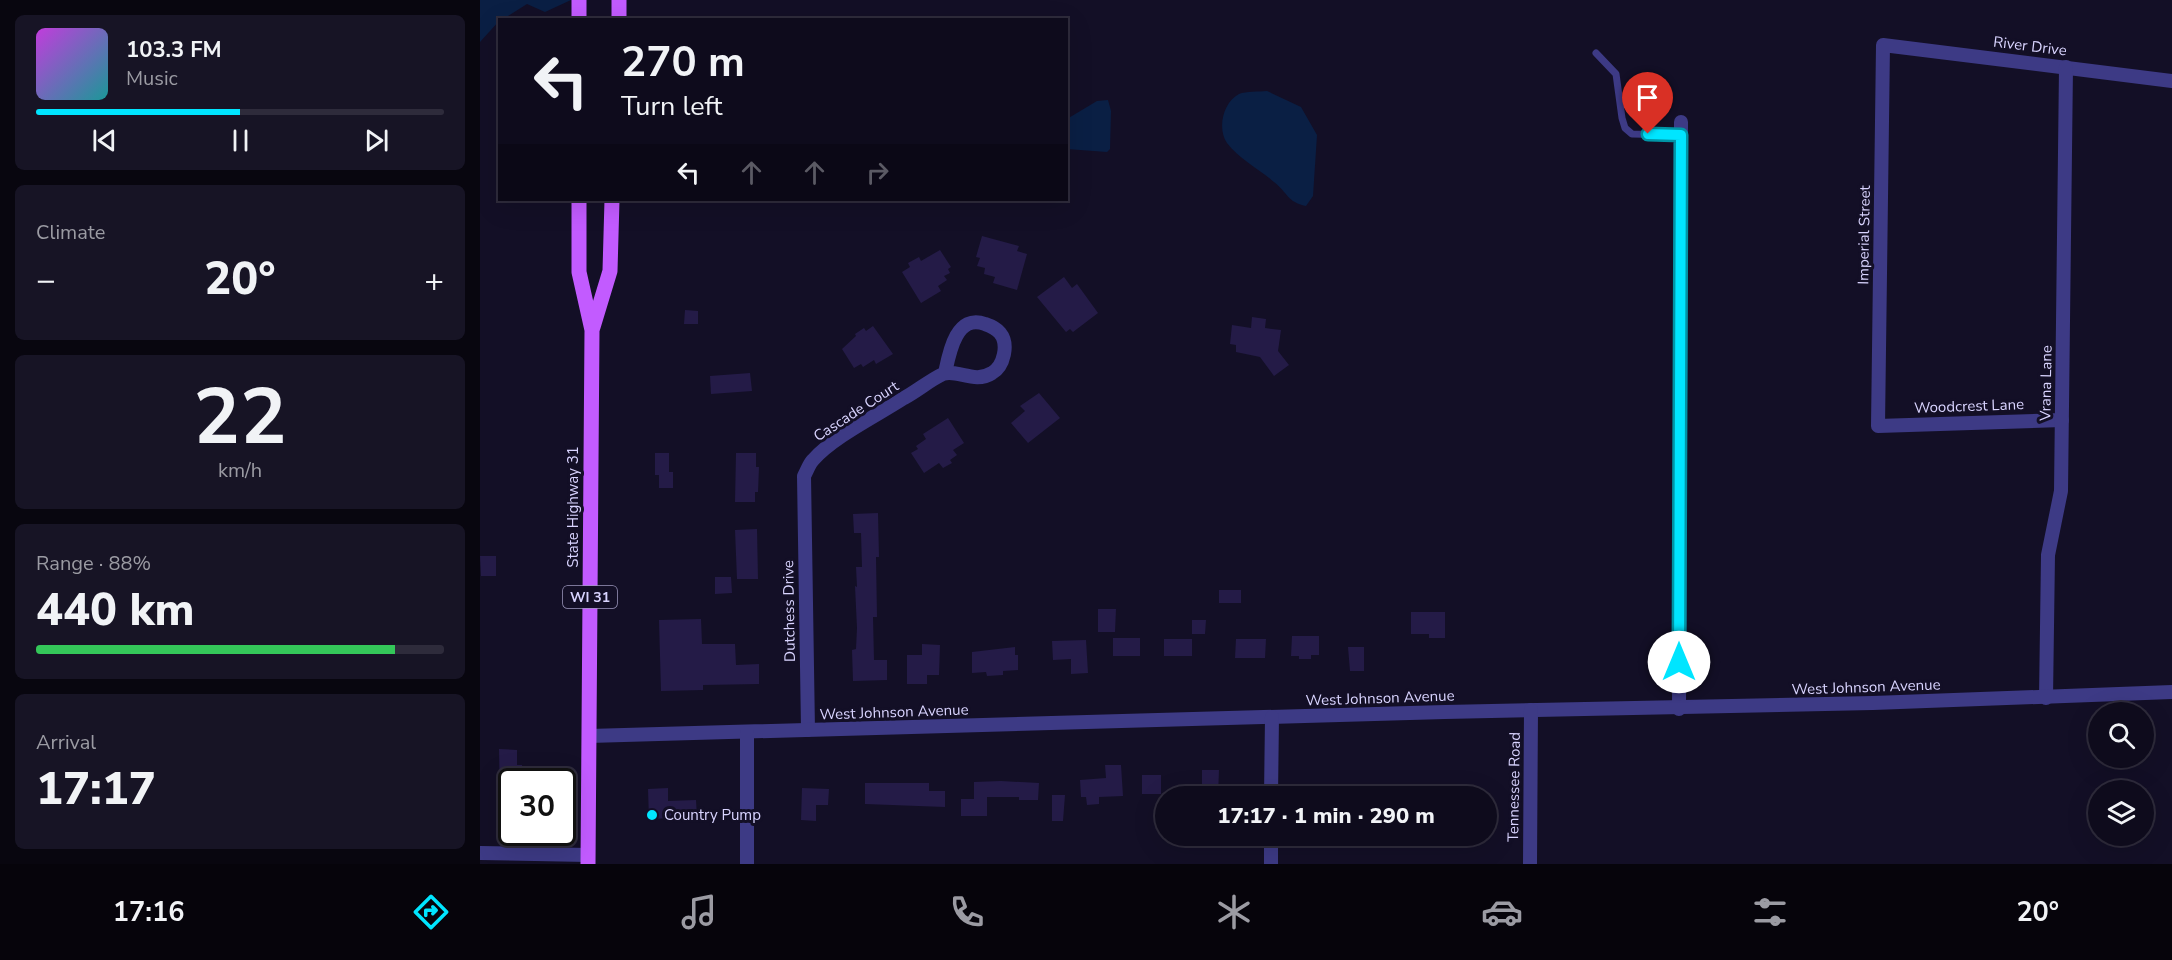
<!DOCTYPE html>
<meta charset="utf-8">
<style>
body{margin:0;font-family:"Nunito Sans",sans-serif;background:#171425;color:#f1f3f6;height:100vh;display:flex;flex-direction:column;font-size:22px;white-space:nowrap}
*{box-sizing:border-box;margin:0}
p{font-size:20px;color:#9b9ba3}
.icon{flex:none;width:33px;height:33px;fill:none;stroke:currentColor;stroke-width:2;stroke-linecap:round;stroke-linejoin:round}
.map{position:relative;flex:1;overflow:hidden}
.panel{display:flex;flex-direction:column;gap:15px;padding:15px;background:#08060f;width:480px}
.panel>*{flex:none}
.hud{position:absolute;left:18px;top:18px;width:570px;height:183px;border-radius:0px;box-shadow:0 6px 24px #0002,0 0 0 2px #2e2b3b;background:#0e0b1c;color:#f1f3f6;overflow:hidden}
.controls{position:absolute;left:1608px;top:702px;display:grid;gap:12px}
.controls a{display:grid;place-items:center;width:66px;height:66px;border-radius:50%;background:#0e0b1c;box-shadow:0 6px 24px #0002,0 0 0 2px #2e2b3b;font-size:30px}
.speed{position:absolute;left:18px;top:768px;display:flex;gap:12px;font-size:30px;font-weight:700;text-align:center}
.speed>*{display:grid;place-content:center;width:78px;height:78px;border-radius:50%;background:#0e0b1c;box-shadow:0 6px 24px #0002,0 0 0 2px #2e2b3b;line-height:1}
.speed .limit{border:3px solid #111;border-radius:9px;background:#fff;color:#111}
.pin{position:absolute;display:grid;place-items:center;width:51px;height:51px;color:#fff;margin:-62px -26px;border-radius:50% 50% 50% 0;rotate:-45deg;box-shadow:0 0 6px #0007}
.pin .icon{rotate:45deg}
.me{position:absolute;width:66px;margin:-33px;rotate:0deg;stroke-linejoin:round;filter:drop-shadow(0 0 4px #0008)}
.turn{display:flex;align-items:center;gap:21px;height:126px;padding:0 24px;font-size:27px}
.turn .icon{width:78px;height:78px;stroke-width:2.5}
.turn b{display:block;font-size:42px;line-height:51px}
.lanes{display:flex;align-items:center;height:57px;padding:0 24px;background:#0003;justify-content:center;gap:30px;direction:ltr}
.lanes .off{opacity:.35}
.big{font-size:45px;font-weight:800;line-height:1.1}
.panel .card{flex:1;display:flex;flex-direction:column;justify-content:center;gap:9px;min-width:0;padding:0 21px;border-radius:9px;background:#171425}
.panel .dial{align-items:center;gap:0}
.dial b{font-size:78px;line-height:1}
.song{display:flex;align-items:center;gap:18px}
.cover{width:72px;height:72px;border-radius:9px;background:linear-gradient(135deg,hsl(290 70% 55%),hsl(180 70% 35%))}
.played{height:6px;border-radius:3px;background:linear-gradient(90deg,#00e5ff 50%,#2e2b3b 50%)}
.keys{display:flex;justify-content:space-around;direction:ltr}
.heat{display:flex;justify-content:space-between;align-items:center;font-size:33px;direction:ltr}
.charge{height:9px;border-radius:4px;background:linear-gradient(90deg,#34c759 88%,#2e2b3b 0)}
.trip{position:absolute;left:675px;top:786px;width:342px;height:60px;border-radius:30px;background:#0e0b1c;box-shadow:0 6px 24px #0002,0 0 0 2px #2e2b3b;font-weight:800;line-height:60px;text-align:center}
.dock{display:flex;height:96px;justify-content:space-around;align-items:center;background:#06040b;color:#9b9ba3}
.dock .icon{width:42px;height:42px}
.dock .selected{color:#00e5ff}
.dock b{font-size:27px;color:#f1f3f6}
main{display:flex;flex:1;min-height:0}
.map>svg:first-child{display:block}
.water{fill:#0a1f44}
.building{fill:#241b47}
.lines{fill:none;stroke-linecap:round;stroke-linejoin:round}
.service{stroke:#3d3a85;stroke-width:7}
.minor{stroke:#3d3a85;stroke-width:14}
.primary{stroke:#c25bff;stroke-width:15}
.route-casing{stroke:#0095a6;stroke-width:15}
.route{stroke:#00e5ff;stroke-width:10}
.poi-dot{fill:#00e5ff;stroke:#130f26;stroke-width:2}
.labels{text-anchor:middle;stroke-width:6;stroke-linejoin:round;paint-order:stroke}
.shield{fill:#130f26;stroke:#9e99be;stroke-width:1.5}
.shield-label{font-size:14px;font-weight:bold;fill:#d9d4ff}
.street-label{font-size:15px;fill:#d9d4ff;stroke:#130f26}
.poi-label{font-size:15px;fill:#d9d4ff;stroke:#130f26;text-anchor:start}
</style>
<main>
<section class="panel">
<div class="card">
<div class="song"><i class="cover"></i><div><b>103.3 FM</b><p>Music</p></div></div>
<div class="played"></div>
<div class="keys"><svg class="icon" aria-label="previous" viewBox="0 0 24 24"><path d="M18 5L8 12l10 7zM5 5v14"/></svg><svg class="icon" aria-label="pause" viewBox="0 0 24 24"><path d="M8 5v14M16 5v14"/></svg><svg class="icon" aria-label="next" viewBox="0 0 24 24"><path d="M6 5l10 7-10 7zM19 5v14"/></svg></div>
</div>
<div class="card"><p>Climate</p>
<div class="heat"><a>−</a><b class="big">20°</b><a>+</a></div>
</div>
<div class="card dial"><b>22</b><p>km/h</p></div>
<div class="card"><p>Range · 88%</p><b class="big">440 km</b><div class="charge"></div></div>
<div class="card"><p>Arrival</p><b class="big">17:17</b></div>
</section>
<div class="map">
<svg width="1692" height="864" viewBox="0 0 1692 864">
<rect width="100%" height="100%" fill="#130f26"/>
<g class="water">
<path d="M0,0H91L65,12L47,4L23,19L20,20L0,42Z"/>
<path d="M787,91L821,107L837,135L833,196L826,206C807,202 808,193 794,182C779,169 759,159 747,143C737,129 743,102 759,94C766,91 779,92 787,91Z"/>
<path d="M628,100L631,111L630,149L627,152L587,149V119L617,101Z"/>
</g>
<g class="building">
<path d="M502,236L539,246L537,251L547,254L537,290L513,283L515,277L504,274L505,268L497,266L500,258L496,257Z"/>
<path d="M460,250L471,267L468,269L470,273L464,276L467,280L458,286L461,291L441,303L422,272L430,267L428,263L439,257L441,261Z"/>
<path d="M584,277L592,288L597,284L618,313L593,332L590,329L586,332L557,297Z"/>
<path d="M205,310L218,311V324H204Z"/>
<path d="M772,317L786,319L785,328L801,330L798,351L809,365L794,376L780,357L756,352V345L750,344L752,325L771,328Z"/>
<path d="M393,326L413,354L396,364L394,360L383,367L381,364L374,368L362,349L376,336L375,334L384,328L386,331Z"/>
<path d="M270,373L272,391L231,394L230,376Z"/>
<path d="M559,393L580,418L548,443L531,423L545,411L540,406Z"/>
<path d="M468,418L484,443L473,450L477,455L470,460L472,463L463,468L459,463L444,473L431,453L438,449L436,446L446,439L443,434Z"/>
<path d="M175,453H189V472H193V488H179V475H175Z"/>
<path d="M256,453H276V467H279L278,492H275V502H255Z"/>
<path d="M398,513L399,557H396L397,617H393L394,660H407V680L373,681L372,650L376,649L377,628L375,586L377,587L376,567H382L381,533H374L373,514Z"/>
<path d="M277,529L278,579H257L255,530Z"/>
<path d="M0,556H16V576H1Z"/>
<path d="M235,577H251L252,593L235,594Z"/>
<rect x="739" y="590" width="22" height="13"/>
<path d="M618,609H636L635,632H618Z"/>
<path d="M931,612H965V638H949V634H931Z"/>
<path d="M221,619L222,644H255L256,665L279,664V684L223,685V690L181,691L179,620Z"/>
<path d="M712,620H726L725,634H712Z"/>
<path d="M812,636H839V655H831V659H819V656H811Z"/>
<rect x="633" y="638" width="27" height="18"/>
<rect x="684" y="639" width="28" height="17"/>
<path d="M756,639H786L785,658H755Z"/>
<path d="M606,640L608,673L591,674V659L573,660L572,641Z"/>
<path d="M442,644L460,645L459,675H447V684H427V655H442Z"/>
<path d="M535,647V655H538V670L523,671V675L507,676L506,672L492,673V652Z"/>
<path d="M868,647H884V671H870Z"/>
<path d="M19,749L37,750V765H42V782H32V803L20,802Z"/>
<path d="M625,765H641L643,796L619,797V804L607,805L606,797H601L600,780L626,778Z"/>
<path d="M722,770H739L738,796H722Z"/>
<rect x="662" y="775" width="19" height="19"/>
<path d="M521,781L559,783L558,800H539V797H507V816H481V799H494V782Z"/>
<path d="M385,783H449V791H465V807L385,804Z"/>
<path d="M188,788V801L216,800L217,817L169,819L168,789Z"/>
<path d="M322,788L349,789L348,805H336V821L321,820Z"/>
<path d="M572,795H585L583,821H572Z"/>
</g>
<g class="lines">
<path class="service" d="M1116,53L1136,74L1142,118L1145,128L1152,134L1201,135"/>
<g class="minor">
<path d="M1582,420L1398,426L1403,45L1692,81"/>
<path d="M1566,698L1568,555L1581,491L1586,67"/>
<path d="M1199,709L1201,122"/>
<path d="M328,730L324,476C327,471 329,464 333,460C353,437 398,415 424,398C437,391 450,380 463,374C477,369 495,384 512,373C524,366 529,344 520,333C516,328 511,326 505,324C476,313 469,354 465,373"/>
<path d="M109,736L965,712L1393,703L1692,692"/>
<path d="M791,796L792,717"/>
<path d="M0,853L108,855"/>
<path d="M267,864V733"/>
<path d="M791,864V836"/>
<path d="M1050,864L1051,710"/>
</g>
<g class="primary">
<path d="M99,20V0"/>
<path d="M139,20V0"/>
<path d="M99,200V272L112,330L108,864"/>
<path d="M113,327L130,271L132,200"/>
</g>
</g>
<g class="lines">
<defs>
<path id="route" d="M1168,134L1201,135L1199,662"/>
</defs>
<use href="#route" class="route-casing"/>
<use href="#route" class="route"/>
</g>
<circle class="poi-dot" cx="172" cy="815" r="6"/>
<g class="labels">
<rect class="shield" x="83" y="586" width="54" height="22" rx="4.5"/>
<g class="shield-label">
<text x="110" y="602">WI 31</text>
</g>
<g class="street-label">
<text transform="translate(1550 46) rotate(7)" y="5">River Drive</text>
<text transform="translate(1384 235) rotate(-89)" y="5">Imperial Street</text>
<text transform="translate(1566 383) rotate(-89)" y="5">Vrana Lane</text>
<text transform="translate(1489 406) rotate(-2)" y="5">Woodcrest Lane</text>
<text transform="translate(376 411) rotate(-33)" y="5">Cascade Court</text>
<text transform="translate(93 507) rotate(-90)" y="5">State Highway 31</text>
<text transform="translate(309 611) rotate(-91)" y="5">Dutchess Drive</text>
<text transform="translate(1386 687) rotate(-2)" y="5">West Johnson Avenue</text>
<text transform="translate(900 698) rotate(-2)" y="5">West Johnson Avenue</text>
<text transform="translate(414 712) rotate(-2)" y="5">West Johnson Avenue</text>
<text transform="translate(1034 787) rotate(-89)" y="5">Tennessee Road</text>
</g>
<g class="poi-label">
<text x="184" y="820">Country Pump</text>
</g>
</g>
</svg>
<div class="controls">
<a><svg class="icon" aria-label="search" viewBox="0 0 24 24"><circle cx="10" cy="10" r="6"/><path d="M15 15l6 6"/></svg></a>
<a><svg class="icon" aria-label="layers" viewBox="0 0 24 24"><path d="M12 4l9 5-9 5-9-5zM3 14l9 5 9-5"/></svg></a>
</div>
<div class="speed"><div class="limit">30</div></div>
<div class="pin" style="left:1168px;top:134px;background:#d93025"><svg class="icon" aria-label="arrive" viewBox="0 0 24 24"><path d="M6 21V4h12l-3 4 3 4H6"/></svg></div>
<svg class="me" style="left:1199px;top:662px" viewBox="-20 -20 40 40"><circle r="19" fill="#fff"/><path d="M0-13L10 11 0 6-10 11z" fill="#00e5ff"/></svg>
<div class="trip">17:17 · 1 min · 290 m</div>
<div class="hud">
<div class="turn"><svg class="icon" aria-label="left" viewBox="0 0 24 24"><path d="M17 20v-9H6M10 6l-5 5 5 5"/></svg><div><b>270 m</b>Turn left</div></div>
<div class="lanes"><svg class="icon" aria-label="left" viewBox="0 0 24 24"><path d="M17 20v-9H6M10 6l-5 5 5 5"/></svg><svg class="icon off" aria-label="ahead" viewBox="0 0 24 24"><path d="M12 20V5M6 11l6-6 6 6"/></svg><svg class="icon off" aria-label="ahead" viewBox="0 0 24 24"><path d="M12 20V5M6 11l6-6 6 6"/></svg><svg class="icon off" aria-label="right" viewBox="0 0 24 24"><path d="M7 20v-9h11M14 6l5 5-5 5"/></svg></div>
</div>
</div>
</main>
<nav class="dock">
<b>17:16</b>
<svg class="icon selected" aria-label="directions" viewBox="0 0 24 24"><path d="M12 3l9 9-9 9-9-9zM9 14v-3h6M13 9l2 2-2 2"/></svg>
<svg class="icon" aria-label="music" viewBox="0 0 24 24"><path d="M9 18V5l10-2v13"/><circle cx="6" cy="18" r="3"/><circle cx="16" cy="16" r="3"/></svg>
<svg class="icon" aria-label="phone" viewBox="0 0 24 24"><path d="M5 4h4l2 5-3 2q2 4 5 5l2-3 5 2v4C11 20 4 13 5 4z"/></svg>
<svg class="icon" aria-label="climate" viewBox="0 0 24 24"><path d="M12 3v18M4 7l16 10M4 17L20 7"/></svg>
<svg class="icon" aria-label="car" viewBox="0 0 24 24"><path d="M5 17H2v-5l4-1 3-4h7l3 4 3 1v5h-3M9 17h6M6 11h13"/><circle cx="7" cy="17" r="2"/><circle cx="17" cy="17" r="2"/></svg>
<svg class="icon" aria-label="filters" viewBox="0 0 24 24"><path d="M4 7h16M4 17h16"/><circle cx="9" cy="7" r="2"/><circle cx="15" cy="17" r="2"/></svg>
<b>20°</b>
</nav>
